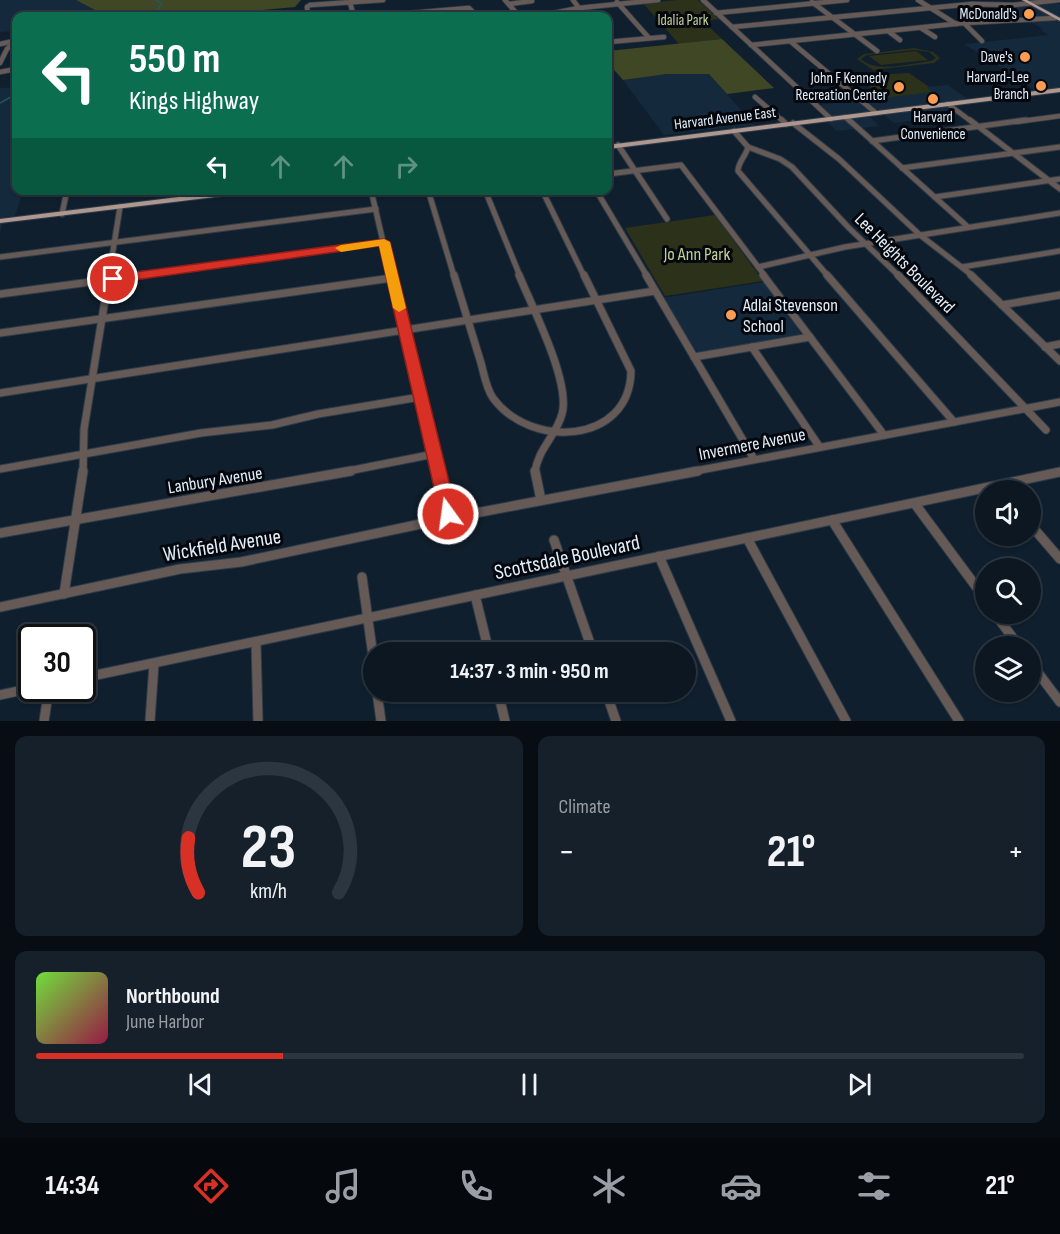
<!DOCTYPE html>
<meta charset="utf-8">
<style>
body{margin:0;font-family:"Sofia Sans Condensed",sans-serif;background:#15202a;color:#f1f3f6;height:100vh;display:flex;flex-direction:column;font-size:22px;white-space:nowrap}
*{box-sizing:border-box;margin:0}
p{font-size:20px;color:#9a9fa5}
.icon{flex:none;width:33px;height:33px;fill:none;stroke:currentColor;stroke-width:2;stroke-linecap:round;stroke-linejoin:round}
.map{position:relative;height:721px;overflow:hidden}
.sheet{display:flex;flex-direction:column;gap:15px;padding:15px;background:#070d13;flex:1}
.sheet>*{flex:none}
.banner{position:absolute;left:12px;top:12px;width:600px;height:183px;border-radius:12px;box-shadow:0 2px 4px #0004,0 0 0 2px #2c3640;background:#0b6e4f;color:#fff;overflow:hidden}
.tools{position:absolute;left:975px;top:480px;display:grid;gap:12px}
.tools a{display:grid;place-items:center;width:66px;height:66px;border-radius:50%;background:#0c1722;box-shadow:0 2px 4px #0004,0 0 0 2px #2c3640;font-size:30px}
.speed{position:absolute;left:18px;top:624px;display:flex;gap:12px;font-size:30px;font-weight:700;text-align:center}
.speed>*{display:grid;place-content:center;width:78px;height:78px;border-radius:50%;background:#0c1722;box-shadow:0 2px 4px #0004,0 0 0 2px #2c3640;line-height:1}
.speed .limit{border:3px solid #111;border-radius:9px;background:#fff;color:#111}
.pin{position:absolute;display:grid;place-items:center;width:51px;height:51px;color:#fff;margin:-26px;border:3px solid #fff;border-radius:50%;box-shadow:0 2px 6px #0007}
.me{position:absolute;width:66px;margin:-33px;rotate:346deg;stroke-linejoin:round;filter:drop-shadow(0 0 4px #0008)}
.turn{display:flex;align-items:center;gap:21px;height:126px;padding:0 18px;font-size:27px}
.turn .icon{width:78px;height:78px;stroke-width:2.5}
.turn b{display:block;font-size:42px;line-height:51px}
.lanes{display:flex;align-items:center;height:57px;padding:0 18px;background:#0003;justify-content:center;gap:30px;direction:ltr}
.lanes .off{opacity:.35}
.big{font-size:45px;font-weight:700;line-height:1.1}
.sheet .widget{flex:1;display:flex;flex-direction:column;justify-content:center;gap:9px;min-width:0;padding:0 21px;border-radius:12px;background:#15202a}
.sheet .dial{align-items:center;gap:0}
.dial svg{height:156px;overflow:visible;fill:none;stroke:#2c3640;stroke-width:7;stroke-linecap:round;text-anchor:middle}
.dial text{fill:#f1f3f6;stroke:none}
.song{display:flex;align-items:center;gap:18px}
.cover{width:72px;height:72px;border-radius:9px;background:linear-gradient(135deg,hsl(100 70% 55%),hsl(340 70% 35%))}
.played{height:6px;border-radius:3px;background:linear-gradient(90deg,#d93025 25%,#2c3640 25%)}
.keys{display:flex;justify-content:space-around;direction:ltr}
.heat{display:flex;justify-content:space-between;align-items:center;font-size:33px;direction:ltr}
.sheet .tiles{flex:1;display:grid;gap:15px;grid-template-columns:1fr 1fr}
.widget:last-child{grid-column:span 2}
.trip{position:absolute;left:363px;top:642px;width:333px;height:60px;border-radius:30px;background:#0c1722;box-shadow:0 2px 4px #0004,0 0 0 2px #2c3640;font-weight:700;line-height:60px;text-align:center}
.tabs{display:flex;height:96px;justify-content:space-around;align-items:center;background:#05090e;color:#9a9fa5}
.tabs .icon{width:42px;height:42px}
.tabs .current{color:#d93025}
.tabs b{font-size:27px;color:#f1f3f6}
.map>svg:first-child{display:block}
.built{fill:#14293c}
.green{fill:#2c311a;fill-rule:evenodd}
.forest{fill:#3f4725}
.lines{fill:none;stroke-linecap:round;stroke-linejoin:round}
.stream{stroke:#24565b;stroke-width:1.5}
.minor-far3-casing{stroke:#2e3c4a;stroke-width:6}
.minor-far2-casing{stroke:#2e3c4a;stroke-width:7}
.minor-far1-casing{stroke:#2e3c4a;stroke-width:9}
.minor-casing{stroke:#2e3c4a;stroke-width:11}
.major-casing{stroke:#2e3c4a;stroke-width:2}
.minor-far3{stroke:#655a56;stroke-width:4.5}
.minor-far2{stroke:#655a56;stroke-width:5}
.minor-far1{stroke:#655a56;stroke-width:7}
.minor{stroke:#655a56;stroke-width:9}
.major{fill:#ad978f;fill-rule:evenodd}
.route{fill:#d93025;stroke:#8d1f18;stroke-width:1.5}
.slow{fill:#f59e0b}
.poi-dot{fill:#fc9d53;stroke:#04080e;stroke-width:2}
.labels{text-anchor:middle;stroke-width:6;stroke-linejoin:round;paint-order:stroke}
.far-poi-label{font-size:15px;fill:#e5eff9;stroke:#04080e;text-anchor:end}
.far-park-label{font-size:15px;fill:#c4d395;stroke:#04080e}
.far-street-label{font-size:15px;fill:#e5eff9;stroke:#04080e}
.park-label{font-size:18px;fill:#c4d395;stroke:#04080e}
.street-label{font-size:18px;fill:#e5eff9;stroke:#04080e}
.poi-label{font-size:18px;fill:#e5eff9;stroke:#04080e;text-anchor:start}
.near-street-label{font-size:21px;fill:#e5eff9;stroke:#04080e}
</style>
<div class="map">
<svg width="1060" height="721" viewBox="0 0 1060 721">
<rect width="100%" height="100%" fill="#101f2d"/>
<g class="built">
<path d="M0,0H76L96,10L73,16H16V31L0,32Z"/>
<path d="M1021,0H1054L1053,2L1060,5V92L1041,94L964,44L1048,35L1041,30L1043,29L1010,11L1018,10L1010,4L1024,2Z"/>
<path d="M667,74H709L754,125L664,135L623,80Z"/>
<path d="M948,85L973,103L953,105L964,114L894,123L884,115L870,117L879,126L837,131L823,118L831,116L819,105L931,92L925,87Z"/>
<path d="M16,87V190L23,191L15,216L4,217L0,233V88Z"/>
<path d="M764,282L802,335L697,352L662,298Z"/>
</g>
<g class="green">
<path d="M678,0H698L719,19L703,21L722,39L679,44L643,3Z"/>
<path d="M914,48L933,52L940,58L934,63L873,70L857,59L864,54ZM915,50L929,52L936,58L931,61C912,63 876,74 861,59L867,55Z"/>
<path d="M916,51L928,60L881,65L869,56Z"/>
<path d="M909,73L929,87H926L932,92L883,98L857,76Z"/>
<path d="M715,215L763,281L665,296L625,228Z"/>
</g>
<g class="forest">
<path d="M76,0H301L295,7L194,16H73L95,10Z"/>
<path d="M722,39L774,88L727,94L709,74H667L623,80L608,63V51Z"/>
</g>
<g class="lines">
<g class="stream">
<path d="M125,16H145"/>
<path d="M153,16L162,3L155,0"/>
<path d="M0,103L16,94"/>
</g>
<defs>
<g id="minor-far3">
<path d="M505,0L519,16"/>
<path d="M573,0L585,16"/>
<path d="M703,0L831,119"/>
<path d="M918,0L956,24"/>
<path d="M617,2L649,38"/>
<path d="M812,2L877,51"/>
<path d="M350,3L354,16"/>
<path d="M509,4L532,1"/>
<path d="M716,13L847,0"/>
<path d="M279,16L308,14"/>
<path d="M308,16L307,7L310,5L383,0"/>
<path d="M376,16L469,8L477,16"/>
<path d="M538,16L579,8L658,0"/>
<path d="M964,23L982,41"/>
<path d="M732,27L972,4L1013,5L1059,0"/>
<path d="M921,28L935,37"/>
<path d="M888,31L900,40"/>
<path d="M790,41L876,113"/>
<path d="M608,42L664,37"/>
<path d="M0,44L14,41"/>
<path d="M751,45L964,23L1055,18"/>
<path d="M0,63L7,49L16,41"/>
<path d="M0,72L16,69"/>
<path d="M755,97L784,122"/>
<path d="M948,104L972,122"/>
<path d="M845,117L851,122"/>
<path d="M1015,122L1060,116"/>
</g>
<g id="minor-far2">
<path d="M782,120L786,124"/>
<path d="M849,120L968,227"/>
<path d="M970,120L1060,189"/>
<path d="M793,123L839,159L920,235L973,276"/>
<path d="M734,131L748,147L780,159L792,167L849,228L899,276"/>
<path d="M872,141L1026,120"/>
<path d="M618,145L667,219"/>
<path d="M748,147C746,156 738,162 738,171L828,276"/>
<path d="M902,168L1060,147"/>
<path d="M608,174L681,165L765,276"/>
<path d="M371,190L391,276"/>
<path d="M428,190L454,276"/>
<path d="M485,190L520,276"/>
<path d="M542,190L584,276"/>
<path d="M596,190L647,276"/>
<path d="M935,197L1060,179"/>
<path d="M62,214L67,190"/>
<path d="M0,257L376,209"/>
<path d="M758,267L845,247L1060,213"/>
<path d="M962,267L1060,251"/>
<path d="M109,276L120,207"/>
<path d="M132,276L384,242"/>
</g>
<g id="minor-far1">
<path d="M391,275L438,472"/>
<path d="M454,275C463,304 472,333 481,363C484,374 486,388 493,398C530,449 630,445 631,371L584,275"/>
<path d="M519,275C532,307 571,382 562,414C556,436 538,449 535,472"/>
<path d="M646,275L754,459"/>
<path d="M763,275L884,435"/>
<path d="M827,275L954,422"/>
<path d="M898,275L1046,430"/>
<path d="M971,275L1060,361"/>
<path d="M0,294L143,275"/>
<path d="M1002,305L1060,295"/>
<path d="M0,333L392,278"/>
<path d="M752,347L819,446"/>
<path d="M1045,347L1060,344"/>
<path d="M694,357L810,337"/>
<path d="M0,393L655,291"/>
<path d="M0,469L201,433L272,425L318,414L420,397"/>
<path d="M83,472L84,429L109,275"/>
<path d="M343,472L434,454"/>
<path d="M690,472L1060,402"/>
</g>
<g id="minor">
<path d="M438,471L449,518"/>
<path d="M535,471L541,500"/>
<path d="M915,504L986,600"/>
<path d="M832,520L959,721"/>
<path d="M1030,524L1060,559"/>
<path d="M0,533L351,471"/>
<path d="M747,538L846,721"/>
<path d="M554,540L593,652"/>
<path d="M659,556L731,721"/>
<path d="M362,577L374,663"/>
<path d="M64,594L83,471"/>
<path d="M475,595L489,652"/>
<path d="M0,607L180,569L241,562L449,518L698,471"/>
<path d="M995,614L1019,646"/>
<path d="M256,642L258,721"/>
<path d="M1030,662L1060,702"/>
<path d="M82,678L1060,472"/>
<path d="M377,692L381,721"/>
<path d="M498,692L505,721"/>
<path d="M606,692L616,721"/>
<path d="M0,695L32,688"/>
<path d="M44,721L49,688"/>
<path d="M150,721L154,664"/>
</g>
<g id="major">
<path d="M1022,0H1027L1060,18V21Z"/>
<path d="M1060,88V92L608,149V145Z"/>
<path d="M236,190H259L256,192L0,223V219Z"/>
</g>
</defs>
<use href="#minor-far3" class="minor-far3-casing"/>
<use href="#minor-far2" class="minor-far2-casing"/>
<use href="#minor-far1" class="minor-far1-casing"/>
<use href="#minor" class="minor-casing"/>
<use href="#major" class="major-casing"/>
<use href="#minor-far3" class="minor-far3"/>
<use href="#minor-far2" class="minor-far2"/>
<use href="#minor-far1" class="minor-far1"/>
<use href="#minor" class="minor"/>
<use href="#major" class="major"/>
</g>
<path class="route" d="M384,239L390,242L457,514L454,519L448,521L443,519L440,514L379,246L113,283L107,279L113,275Z"/>
<path class="slow" d="M384,239L390,242L406,308L399,312L393,308L379,246L341,252L335,248L341,245Z"/>
<g class="poi-dot">
<circle cx="1029" cy="14" r="6"/>
<circle cx="1025" cy="57" r="6"/>
<circle cx="1041" cy="86" r="6"/>
<circle cx="899" cy="87" r="6"/>
<circle cx="933" cy="99" r="6"/>
<circle cx="731" cy="315" r="6"/>
</g>
<g class="labels">
<g class="far-poi-label">
<text x="1017" y="19">McDonald's</text>
<text x="1013" y="62">Dave's</text>
<text x="1029" y="82">Harvard-Lee<tspan x="1029" dy="17">Branch</tspan></text>
<text x="887" y="83">John F Kennedy<tspan x="887" dy="17">Recreation Center</tspan></text>
<text x="933" y="122" text-anchor="middle">Harvard<tspan x="933" dy="17">Convenience</tspan></text>
</g>
<g class="far-park-label">
<text x="683" y="25">Idalia Park</text>
</g>
<g class="far-street-label">
<text transform="translate(725 118) rotate(-7)" y="5">Harvard Avenue East</text>
</g>
<g class="park-label">
<text x="697" y="260">Jo Ann Park</text>
</g>
<g class="street-label">
<text transform="translate(905 263) rotate(45)" y="6">Lee Heights Boulevard</text>
<text transform="translate(752 444) rotate(-11)" y="6">Invermere Avenue</text>
<text transform="translate(215 480) rotate(-9)" y="6">Lanbury Avenue</text>
</g>
<g class="poi-label">
<text x="743" y="311">Adlai Stevenson<tspan x="743" dy="21">School</tspan></text>
</g>
<g class="near-street-label">
<text transform="translate(222 545) rotate(-9)" y="7">Wickfield Avenue</text>
<text transform="translate(567 557) rotate(-12)" y="7">Scottsdale Boulevard</text>
</g>
</g>
</svg>
<div class="tools">
<a><svg class="icon" aria-label="sound" viewBox="0 0 24 24"><path d="M4 9h4l5-4v14l-5-4H4zM17 9q2 3 0 6"/></svg></a>
<a><svg class="icon" aria-label="search" viewBox="0 0 24 24"><circle cx="10" cy="10" r="6"/><path d="M15 15l6 6"/></svg></a>
<a><svg class="icon" aria-label="layers" viewBox="0 0 24 24"><path d="M12 4l9 5-9 5-9-5zM3 14l9 5 9-5"/></svg></a>
</div>
<div class="speed"><div class="limit">30</div></div>
<div class="pin" style="left:113px;top:279px;background:#d93025"><svg class="icon" aria-label="arrive" viewBox="0 0 24 24"><path d="M6 21V4h12l-3 4 3 4H6"/></svg></div>
<svg class="me" style="left:448px;top:514px" viewBox="-20 -20 40 40"><circle r="17" fill="#d93025" stroke="#fff" stroke-width="3"/><path d="M0-11L8 9 0 5-8 9z" fill="#fff"/></svg>
<div class="trip">14:37 · 3 min · 950 m</div>
<div class="banner">
<div class="turn"><svg class="icon" aria-label="left" viewBox="0 0 24 24"><path d="M17 20v-9H6M10 6l-5 5 5 5"/></svg><div><b>550 m</b>Kings Highway</div></div>
<div class="lanes"><svg class="icon" aria-label="left" viewBox="0 0 24 24"><path d="M17 20v-9H6M10 6l-5 5 5 5"/></svg><svg class="icon off" aria-label="ahead" viewBox="0 0 24 24"><path d="M12 20V5M6 11l6-6 6 6"/></svg><svg class="icon off" aria-label="ahead" viewBox="0 0 24 24"><path d="M12 20V5M6 11l6-6 6 6"/></svg><svg class="icon off" aria-label="right" viewBox="0 0 24 24"><path d="M7 20v-9h11M14 6l5 5-5 5"/></svg></div>
</div>
</div>
<section class="sheet">
<div class="tiles">
<div class="widget dial"><svg viewBox="0 0 100 80">
<path d="M14 69A42 42 0 1 1 86 69"/>
<path d="M14 69A42 42 0 0 1 9 41" stroke="#d93025"/>
<text x="50" y="56" font-size="32" font-weight="700">23</text>
<text x="50" y="72" font-size="11">km/h</text>
</svg></div>
<div class="widget"><p>Climate</p>
<div class="heat"><a>−</a><b class="big">21°</b><a>+</a></div>
</div>
<div class="widget">
<div class="song"><i class="cover"></i><div><b>Northbound</b><p>June Harbor</p></div></div>
<div class="played"></div>
<div class="keys"><svg class="icon" aria-label="previous" viewBox="0 0 24 24"><path d="M18 5L8 12l10 7zM5 5v14"/></svg><svg class="icon" aria-label="pause" viewBox="0 0 24 24"><path d="M8 5v14M16 5v14"/></svg><svg class="icon" aria-label="next" viewBox="0 0 24 24"><path d="M6 5l10 7-10 7zM19 5v14"/></svg></div>
</div>
</div>
</section>
<nav class="tabs">
<b>14:34</b>
<svg class="icon current" aria-label="directions" viewBox="0 0 24 24"><path d="M12 3l9 9-9 9-9-9zM9 14v-3h6M13 9l2 2-2 2"/></svg>
<svg class="icon" aria-label="music" viewBox="0 0 24 24"><path d="M9 18V5l10-2v13"/><circle cx="6" cy="18" r="3"/><circle cx="16" cy="16" r="3"/></svg>
<svg class="icon" aria-label="phone" viewBox="0 0 24 24"><path d="M5 4h4l2 5-3 2q2 4 5 5l2-3 5 2v4C11 20 4 13 5 4z"/></svg>
<svg class="icon" aria-label="climate" viewBox="0 0 24 24"><path d="M12 3v18M4 7l16 10M4 17L20 7"/></svg>
<svg class="icon" aria-label="car" viewBox="0 0 24 24"><path d="M5 17H2v-5l4-1 3-4h7l3 4 3 1v5h-3M9 17h6M6 11h13"/><circle cx="7" cy="17" r="2"/><circle cx="17" cy="17" r="2"/></svg>
<svg class="icon" aria-label="filters" viewBox="0 0 24 24"><path d="M4 7h16M4 17h16"/><circle cx="9" cy="7" r="2"/><circle cx="15" cy="17" r="2"/></svg>
<b>21°</b>
</nav>
